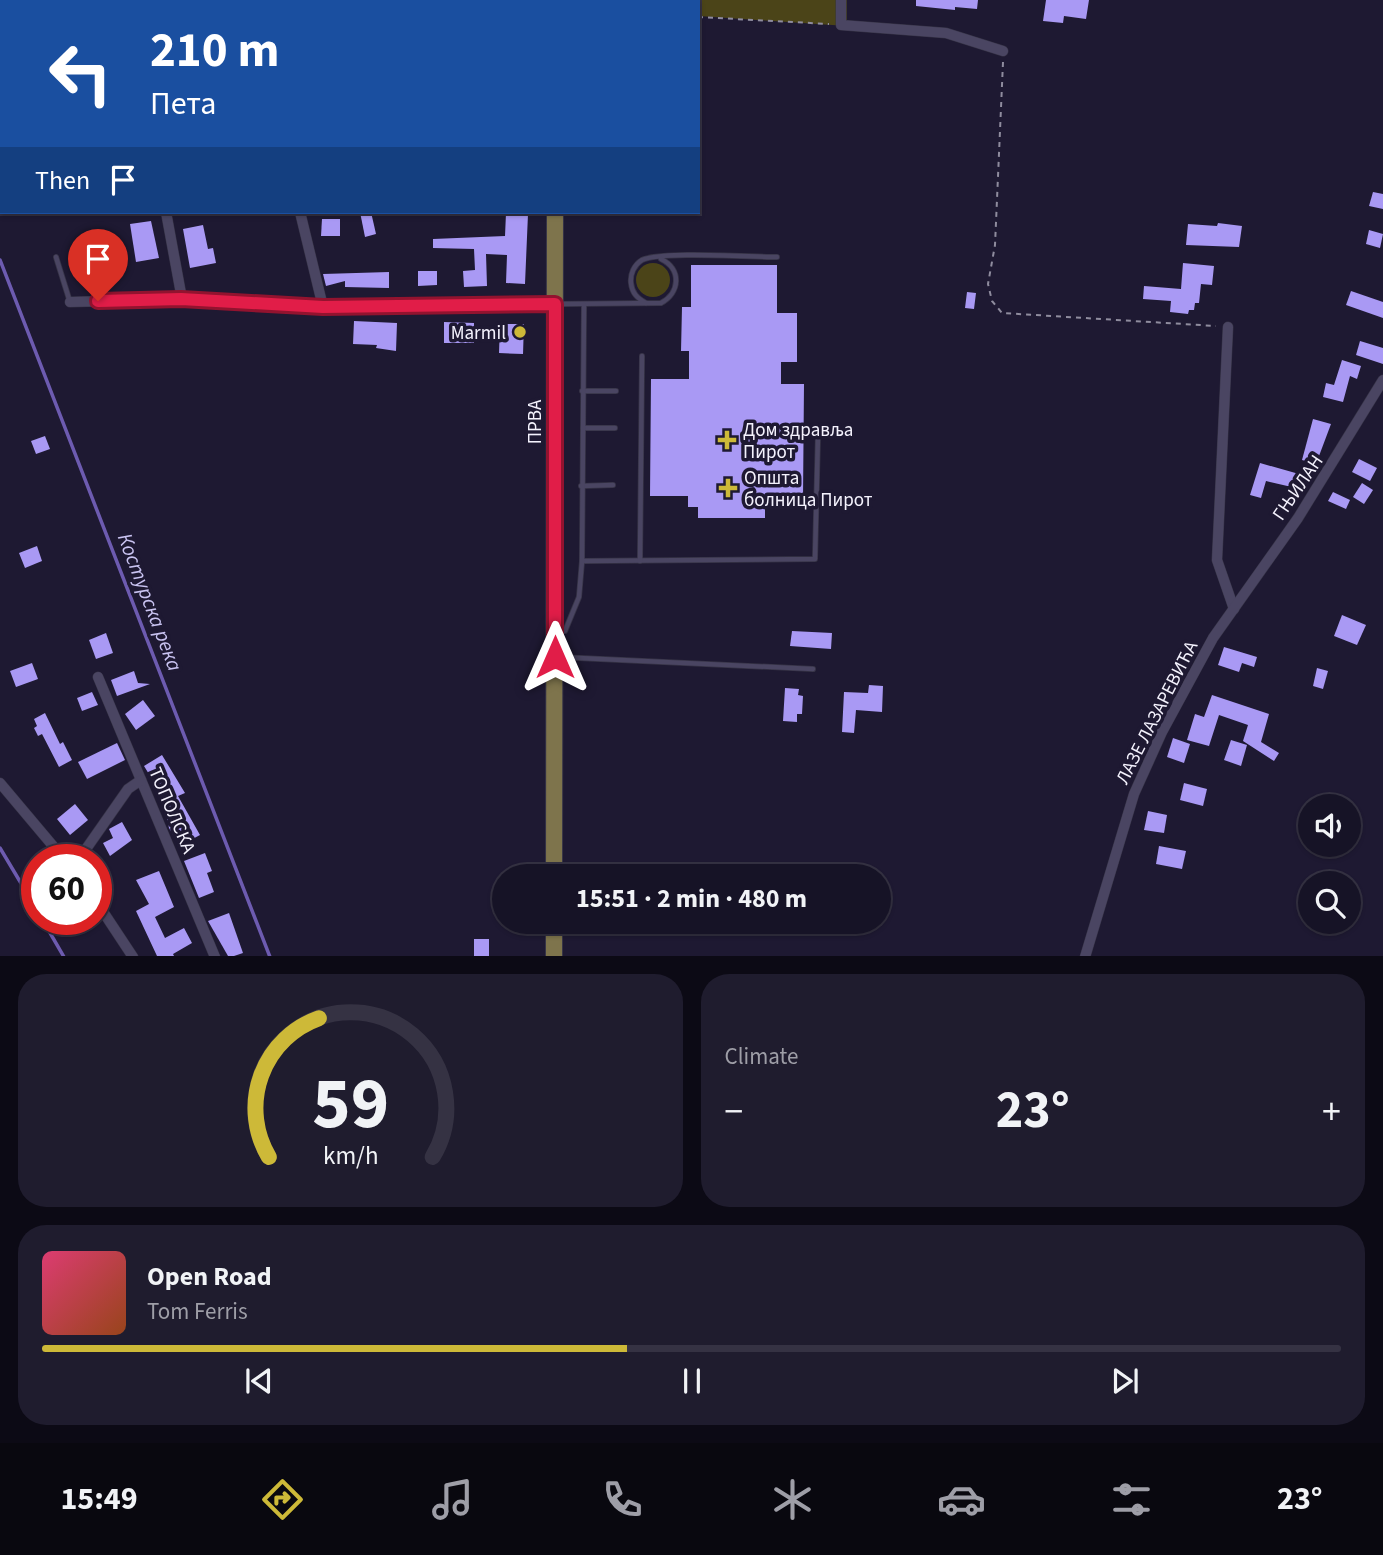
<!DOCTYPE html>
<meta charset="utf-8">
<style>
body{margin:0;font-family:"Source Sans 3",sans-serif;background:#1f1c2e;color:#f1f3f6;height:100vh;display:flex;flex-direction:column;font-size:26px;white-space:nowrap}
*{box-sizing:border-box;margin:0}
p{font-size:23px;color:#9e9ea7}
.icon{flex:none;width:38px;height:38px;fill:none;stroke:currentColor;stroke-width:2;stroke-linecap:round;stroke-linejoin:round}
.map{position:relative;height:956px;overflow:hidden}
.drawer{display:flex;flex-direction:column;gap:18px;padding:18px;background:#0c0a15;flex:1}
.drawer>*{flex:none}
.top-card{position:absolute;left:0px;top:0px;width:700px;height:214px;box-shadow:0 2px 5px #0004,0 0 0 2px #353243;background:#1a4fa0;color:#fff;overflow:hidden}
.fabs{position:absolute;left:1298px;top:794px;display:grid;gap:14px}
.fabs a{display:grid;place-items:center;width:63px;height:63px;border-radius:50%;background:#161326;box-shadow:0 2px 5px #0004,0 0 0 2px #353243;font-size:35px}
.speed{position:absolute;left:21px;top:844px;display:flex;gap:14px;font-size:35px;font-weight:700;text-align:center}
.speed>*{display:grid;place-content:center;width:91px;height:91px;border-radius:50%;background:#161326;box-shadow:0 2px 5px #0004,0 0 0 2px #353243;line-height:1}
.speed .limit{border:10px solid #d22;background:#fff;color:#111}
.pin{position:absolute;display:grid;place-items:center;width:60px;height:60px;color:#fff;margin:-72px -30px;border-radius:50% 50% 50% 0;rotate:-45deg;box-shadow:0 0 7px #0007}
.pin .icon{rotate:45deg}
.me{position:absolute;width:77px;margin:-38px;rotate:0deg;stroke-linejoin:round;filter:drop-shadow(0 0 5px #0008)}
.turn{display:flex;align-items:center;gap:24px;height:147px;padding:0 35px;font-size:32px}
.turn .icon{width:91px;height:91px;stroke-width:2.5}
.turn b{display:block;font-size:49px;line-height:60px}
.then{display:flex;align-items:center;height:66px;padding:0 35px;background:#0003;gap:14px;font-size:26px}
.big{font-size:52px;font-weight:700;line-height:1.1}
.drawer .card{flex:1;display:flex;flex-direction:column;justify-content:center;gap:10px;min-width:0;padding:0 24px;border-radius:28px;background:#1f1c2e}
.drawer .dial{align-items:center;gap:0}
.dial svg{height:182px;overflow:visible;fill:none;stroke:#353243;stroke-width:7;stroke-linecap:round;text-anchor:middle}
.dial text{fill:#f1f3f6;stroke:none}
.song{display:flex;align-items:center;gap:21px}
.cover{width:84px;height:84px;border-radius:10px;background:linear-gradient(135deg,hsl(340 70% 55%),hsl(20 70% 35%))}
.played{height:7px;border-radius:4px;background:linear-gradient(90deg,#cdb938 45%,#353243 45%)}
.keys{display:flex;justify-content:space-around;direction:ltr}
.heat{display:flex;justify-content:space-between;align-items:center;font-size:38px;direction:ltr}
.drawer .tiles{flex:1;display:grid;gap:18px;grid-template-columns:1fr 1fr}
.card:last-child{grid-column:span 2}
.trip{position:absolute;left:492px;top:864px;width:399px;height:70px;border-radius:35px;background:#161326;box-shadow:0 2px 5px #0004,0 0 0 2px #353243;font-weight:700;line-height:70px;text-align:center}
.dock{display:flex;height:112px;justify-content:space-around;align-items:center;background:#09080f;color:#9e9ea7}
.dock .icon{width:49px;height:49px}
.dock .on{color:#cdb938}
.dock b{font-size:32px;color:#f1f3f6}
.map>svg:first-child{display:block}
.green{fill:#4b4418}
.lines{fill:none;stroke-linecap:round;stroke-linejoin:round}
.stream{stroke:#6d5bb0;stroke-width:3.5}
.building{fill:#a999f4}
.service-casing{stroke:#373447;stroke-width:6}
.minor-casing{stroke:#373447;stroke-width:11}
.primary-casing{stroke:#373447;stroke-width:18}
.path{stroke:#8f8c9e;stroke-width:2;stroke-dasharray:5 5;stroke-linecap:butt}
.service{stroke:#4a4562;stroke-width:4.5}
.minor{stroke:#4a4562;stroke-width:10}
.primary{stroke:#7e744c;stroke-width:16}
.route-casing{stroke:#92132f;stroke-width:18}
.route{stroke:#e11d48;stroke-width:12}
.poi-dot{fill:#cdb938;stroke:#1e1932;stroke-width:2.5}
.labels{text-anchor:middle;stroke-width:7;stroke-linejoin:round;paint-order:stroke}
.poi-label{font-size:19px;fill:#f4f2fd;stroke:#1e1932;text-anchor:start}
.street-label{font-size:19px;fill:#f4f2fd;stroke:#1e1932}
.water-label{font-size:21px;font-style:italic;fill:#c9c3f1;stroke:#1e1932}
</style>
<div class="map">
<svg width="1383" height="957" viewBox="0 0 1383 957">
<rect width="100%" height="100%" fill="#1e1932"/>
<g class="green">
<path d="M558,0H847V26L698,16V2Z"/>
<circle cx="653" cy="280" r="17"/>
</g>
<g class="lines">
<g class="stream">
<path d="M0,260L270,957"/>
<path d="M0,848L37,910"/>
<path d="M42,919L64,957"/>
</g>
</g>
<g class="building">
<path d="M916,0H978L977,9L955,7V10L916,6Z"/>
<path d="M1046,0H1089L1086,19L1064,16L1063,23L1043,21Z"/>
<path d="M1373,192L1383,194V209L1369,206Z"/>
<path d="M360,212H371L376,234L365,237Z"/>
<path d="M506,213L528,214L525,284L506,283L507,255L486,254L487,286L464,287L463,271L475,270L474,249L433,248V239L505,236Z"/>
<path d="M322,219H340V236H321Z"/>
<path d="M151,221L159,258L136,262L130,224Z"/>
<path d="M1218,223L1242,226L1239,247L1186,245L1188,224L1217,226Z"/>
<path d="M203,225L208,249L213,248L216,263L190,268L183,229Z"/>
<path d="M1369,230L1383,234L1380,248L1366,244Z"/>
<path d="M114,243L117,256L79,267L76,251Z"/>
<path d="M1183,263L1214,266L1212,285L1201,284L1199,303H1195L1194,310H1189L1188,314L1170,312L1171,301L1143,299L1144,286L1181,289Z"/>
<path d="M691,265H777V313H797V362H781V384H804L803,498H765V518H698V507H688V496H650L651,379H689V351H681L682,307H691Z"/>
<path d="M418,271H437V285L418,286Z"/>
<path d="M389,272V288L345,287V281L326,286L323,274Z"/>
<path d="M1351,291L1383,302V318L1346,305Z"/>
<path d="M967,292L976,293L974,309L965,308Z"/>
<path d="M354,321L397,323L396,351L376,348L377,345L353,344Z"/>
<path d="M444,322L474,323V343H444Z"/>
<path d="M500,324H524L523,354L499,353Z"/>
<path d="M1360,341L1383,348V364L1356,355Z"/>
<path d="M1342,360L1361,366L1357,379L1350,376L1343,402L1323,397L1326,383L1334,385Z"/>
<path d="M1313,419L1331,424L1316,464L1302,460Z"/>
<path d="M45,436L50,449L36,454L31,441Z"/>
<path d="M1359,459L1377,468L1370,481L1352,472Z"/>
<path d="M1260,463L1299,474L1296,488L1266,481L1261,498L1250,495Z"/>
<path d="M1362,483L1373,490L1364,504L1353,497Z"/>
<path d="M1333,492L1350,500L1346,509L1328,501Z"/>
<path d="M37,546L42,561L25,568L19,553Z"/>
<path d="M1342,615L1366,625L1357,645L1334,636Z"/>
<path d="M792,631L832,633L831,649L790,646Z"/>
<path d="M106,633L113,653L96,659L89,640Z"/>
<path d="M1224,647L1257,657L1254,667L1242,663L1239,672L1218,665Z"/>
<path d="M32,663L38,679L16,687L10,671Z"/>
<path d="M1317,668L1328,671L1323,689L1313,686Z"/>
<path d="M134,671L138,683L150,684L117,696L111,680Z"/>
<path d="M869,685L883,686L882,712L856,710L854,733L842,732L844,692L868,693Z"/>
<path d="M785,688L799,689L798,695L803,696L802,714H797V722L783,721Z"/>
<path d="M92,692L98,705L82,711L77,698Z"/>
<path d="M1212,695L1269,714L1261,742L1279,753L1274,761L1243,741L1248,725L1219,715L1209,746L1187,740L1195,714L1204,717Z"/>
<path d="M143,700L155,716L136,730L125,714Z"/>
<path d="M45,713L60,744L63,742L72,760L59,767L42,734L38,736L34,728L37,726L34,719Z"/>
<path d="M1173,738L1190,744L1184,763L1167,757Z"/>
<path d="M1231,740L1247,745L1241,766L1224,760Z"/>
<path d="M117,743L125,760L87,779L78,762Z"/>
<path d="M162,755L185,793L178,796L200,835L185,843L182,837L176,840L169,828L167,819L174,815L144,766Z"/>
<path d="M1184,783L1207,789L1203,806L1180,800Z"/>
<path d="M75,804L88,820L70,835L57,819Z"/>
<path d="M1148,811L1167,815L1164,833L1144,830Z"/>
<path d="M122,822L132,840L110,856L103,843L113,838L109,829Z"/>
<path d="M1159,846L1186,851L1182,869L1156,864Z"/>
<path d="M205,853L212,871L207,873L214,892L199,898L184,861Z"/>
<path d="M159,871L174,907L155,917L165,938L184,928L192,943L173,954L174,956H157L136,911L149,904L136,880Z"/>
<path d="M229,913L243,953L234,956H228L208,921Z"/>
<rect x="474" y="939" width="15" height="17"/>
</g>
<g class="lines">
<defs>
<g id="service">
<path d="M56,257L70,302"/>
<path d="M646,303C637,298 632,293 631,283C630,274 634,265 642,260C661,251 750,257 777,257"/>
<path d="M559,304L661,303C680,293 682,269 661,259"/>
<path d="M582,391H616"/>
<path d="M583,428H615"/>
<path d="M581,486L613,485"/>
<path d="M582,561L815,559L818,434"/>
<path d="M640,561L642,356"/>
<path d="M556,631H565L579,597L582,561L584,305"/>
<path d="M558,657L813,669"/>
</g>
<g id="minor">
<path d="M242,0L243,2"/>
<path d="M841,0V25L946,33L1003,51"/>
<path d="M166,212L182,299"/>
<path d="M300,212L323,307"/>
<path d="M70,302L182,299L323,307L555,304"/>
<path d="M1228,327L1217,560L1234,609"/>
<path d="M98,677L215,957"/>
<path d="M0,783L64,859"/>
<path d="M79,859L128,789L141,780"/>
<path d="M96,901L133,957"/>
<path d="M1085,957L1134,794L1162,732L1213,638L1298,518L1383,380"/>
</g>
<g id="primary">
<path d="M560,0V2"/>
<path d="M554,877L555,212"/>
<path d="M554,957V922"/>
</g>
</defs>
<use href="#service" class="service-casing"/>
<use href="#minor" class="minor-casing"/>
<use href="#primary" class="primary-casing"/>
<g class="path">
<path d="M698,17L829,24"/>
<path d="M1003,62L995,245L988,284L992,301L1002,313L1216,326"/>
</g>
<use href="#service" class="service"/>
<use href="#minor" class="minor"/>
<use href="#primary" class="primary"/>
</g>
<g class="lines">
<defs>
<path id="route" d="M98,301L181,299L323,307L555,304V657"/>
</defs>
<use href="#route" class="route-casing"/>
<use href="#route" class="route"/>
</g>
<g class="poi-dot">
<circle cx="520" cy="332" r="7"/>
<path d="M723.5 429.5h7v7h7v7h-7v7h-7v-7h-7v-7h7z"/>
<path d="M724.5 477.5h7v7h7v7h-7v7h-7v-7h-7v-7h7z"/>
</g>
<g class="labels">
<g class="poi-label">
<text x="506" y="339" text-anchor="end">Marmil</text>
<text x="743" y="436">Дом здравља<tspan x="743" dy="22">Пирот</tspan></text>
<text x="744" y="484">Општа<tspan x="744" dy="22">болница Пирот</tspan></text>
</g>
<g class="street-label">
<text transform="translate(534 422) rotate(-90)" y="7">ПРВА</text>
<text transform="translate(1297 487) rotate(-56)" y="7">ГЊИЛАН</text>
<text transform="translate(1156 712) rotate(-63)" y="7">ЛАЗЕ ЛАЗАРЕВИЋА</text>
<text transform="translate(173 810) rotate(67)" y="7">ТОПОЛСКА</text>
</g>
<g class="water-label">
<text transform="translate(150 602) rotate(69)" y="7">Костурска река</text>
</g>
</g>
</svg>
<div class="fabs">
<a><svg class="icon" aria-label="sound" viewBox="0 0 24 24"><path d="M4 9h4l5-4v14l-5-4H4zM17 9q2 3 0 6"/></svg></a>
<a><svg class="icon" aria-label="search" viewBox="0 0 24 24"><circle cx="10" cy="10" r="6"/><path d="M15 15l6 6"/></svg></a>
</div>
<div class="speed"><div class="limit">60</div></div>
<div class="pin" style="left:98px;top:301px;background:#d93025"><svg class="icon" aria-label="arrive" viewBox="0 0 24 24"><path d="M6 21V4h12l-3 4 3 4H6"/></svg></div>
<svg class="me" style="left:555px;top:657px" viewBox="-20 -20 40 40"><path d="M0-17L14 15 0 8-14 15z" fill="#e11d48" stroke="#fff" stroke-width="4"/></svg>
<div class="trip">15:51 · 2 min · 480 m</div>
<div class="top-card">
<div class="turn"><svg class="icon" aria-label="left" viewBox="0 0 24 24"><path d="M17 20v-9H6M10 6l-5 5 5 5"/></svg><div><b>210 m</b>Пета</div></div>
<div class="then">Then<svg class="icon" aria-label="arrive" viewBox="0 0 24 24"><path d="M6 21V4h12l-3 4 3 4H6"/></svg></div>
</div>
</div>
<section class="drawer">
<div class="tiles">
<div class="card dial"><svg viewBox="0 0 100 80">
<path d="M14 69A42 42 0 1 1 86 69"/>
<path d="M14 69A42 42 0 0 1 36 8" stroke="#cdb938"/>
<text x="50" y="56" font-size="32" font-weight="700">59</text>
<text x="50" y="72" font-size="11">km/h</text>
</svg></div>
<div class="card"><p>Climate</p>
<div class="heat"><a>−</a><b class="big">23°</b><a>+</a></div>
</div>
<div class="card">
<div class="song"><i class="cover"></i><div><b>Open Road</b><p>Tom Ferris</p></div></div>
<div class="played"></div>
<div class="keys"><svg class="icon" aria-label="previous" viewBox="0 0 24 24"><path d="M18 5L8 12l10 7zM5 5v14"/></svg><svg class="icon" aria-label="pause" viewBox="0 0 24 24"><path d="M8 5v14M16 5v14"/></svg><svg class="icon" aria-label="next" viewBox="0 0 24 24"><path d="M6 5l10 7-10 7zM19 5v14"/></svg></div>
</div>
</div>
</section>
<nav class="dock">
<b>15:49</b>
<svg class="icon on" aria-label="directions" viewBox="0 0 24 24"><path d="M12 3l9 9-9 9-9-9zM9 14v-3h6M13 9l2 2-2 2"/></svg>
<svg class="icon" aria-label="music" viewBox="0 0 24 24"><path d="M9 18V5l10-2v13"/><circle cx="6" cy="18" r="3"/><circle cx="16" cy="16" r="3"/></svg>
<svg class="icon" aria-label="phone" viewBox="0 0 24 24"><path d="M5 4h4l2 5-3 2q2 4 5 5l2-3 5 2v4C11 20 4 13 5 4z"/></svg>
<svg class="icon" aria-label="climate" viewBox="0 0 24 24"><path d="M12 3v18M4 7l16 10M4 17L20 7"/></svg>
<svg class="icon" aria-label="car" viewBox="0 0 24 24"><path d="M5 17H2v-5l4-1 3-4h7l3 4 3 1v5h-3M9 17h6M6 11h13"/><circle cx="7" cy="17" r="2"/><circle cx="17" cy="17" r="2"/></svg>
<svg class="icon" aria-label="filters" viewBox="0 0 24 24"><path d="M4 7h16M4 17h16"/><circle cx="9" cy="7" r="2"/><circle cx="15" cy="17" r="2"/></svg>
<b>23°</b>
</nav>
